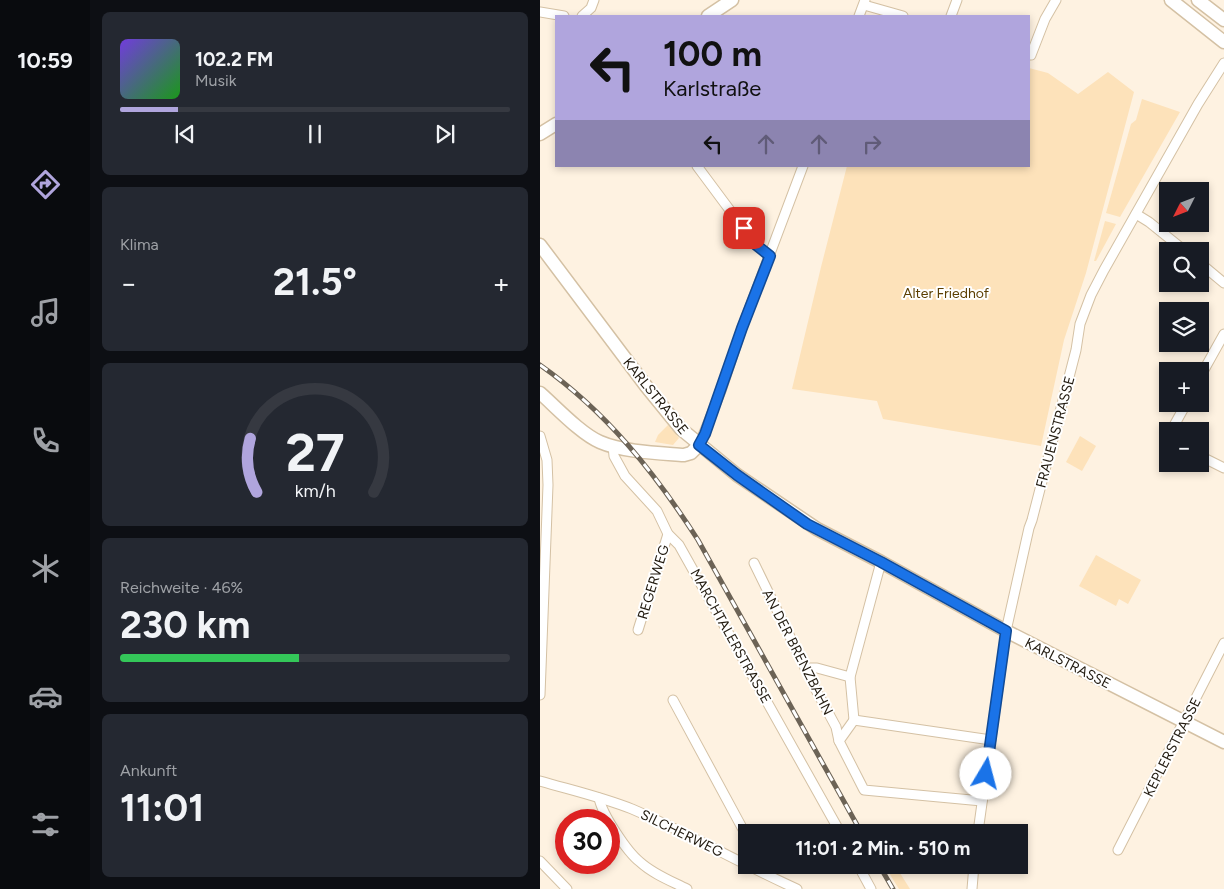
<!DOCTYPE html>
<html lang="de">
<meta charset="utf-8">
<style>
body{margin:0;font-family:Figtree,sans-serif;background:#242831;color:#f1f3f6;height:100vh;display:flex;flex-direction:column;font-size:19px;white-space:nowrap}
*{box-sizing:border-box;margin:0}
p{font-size:16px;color:#9ea1a6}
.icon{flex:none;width:28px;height:28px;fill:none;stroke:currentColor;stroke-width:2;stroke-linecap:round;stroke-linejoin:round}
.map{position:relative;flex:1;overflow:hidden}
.sheet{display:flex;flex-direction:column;gap:12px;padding:12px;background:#0d0f14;width:450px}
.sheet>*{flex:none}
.guide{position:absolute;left:15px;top:15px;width:475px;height:152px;border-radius:0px;box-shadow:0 2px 8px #0003;background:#b0a5dd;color:#111;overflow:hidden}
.needle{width:32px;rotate:228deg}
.tools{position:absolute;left:619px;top:182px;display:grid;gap:10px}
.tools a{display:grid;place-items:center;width:50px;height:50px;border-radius:0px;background:#171b24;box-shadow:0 2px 8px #0003;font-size:25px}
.speed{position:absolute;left:15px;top:809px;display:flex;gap:10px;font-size:25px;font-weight:700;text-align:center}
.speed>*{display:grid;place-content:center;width:65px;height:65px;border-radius:50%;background:#171b24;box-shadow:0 2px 8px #0003;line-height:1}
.speed .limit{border:8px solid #d22;background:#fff;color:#111}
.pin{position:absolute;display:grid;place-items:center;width:42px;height:42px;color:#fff;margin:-21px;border-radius:10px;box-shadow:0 2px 8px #0006}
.me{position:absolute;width:55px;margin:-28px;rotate:8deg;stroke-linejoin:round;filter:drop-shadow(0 0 4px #0008)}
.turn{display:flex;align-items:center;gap:18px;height:105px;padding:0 25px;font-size:22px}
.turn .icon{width:65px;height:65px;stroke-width:2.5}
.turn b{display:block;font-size:35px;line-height:42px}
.lanes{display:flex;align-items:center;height:48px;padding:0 25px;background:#0003;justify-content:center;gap:25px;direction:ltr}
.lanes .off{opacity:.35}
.big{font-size:38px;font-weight:700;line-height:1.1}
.sheet .card{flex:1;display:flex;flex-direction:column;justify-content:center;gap:8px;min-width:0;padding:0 18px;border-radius:8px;background:#242831}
.sheet .dial{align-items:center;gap:0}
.dial svg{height:130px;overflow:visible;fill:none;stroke:#363941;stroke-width:7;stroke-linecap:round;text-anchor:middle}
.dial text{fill:#f1f3f6;stroke:none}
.song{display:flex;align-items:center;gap:15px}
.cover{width:60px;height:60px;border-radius:8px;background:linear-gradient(135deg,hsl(260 70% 55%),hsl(120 70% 35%))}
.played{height:5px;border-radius:2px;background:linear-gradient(90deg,#b0a5dd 15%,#363941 15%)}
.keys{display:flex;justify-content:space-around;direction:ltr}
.heat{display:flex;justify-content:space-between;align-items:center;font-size:28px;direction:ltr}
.charge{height:8px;border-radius:4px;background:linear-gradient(90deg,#34c759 46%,#363941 0)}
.trip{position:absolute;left:198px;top:824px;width:290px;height:50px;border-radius:0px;background:#171b24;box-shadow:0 2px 8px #0003;font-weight:700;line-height:50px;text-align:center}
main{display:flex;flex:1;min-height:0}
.tabs{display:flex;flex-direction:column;width:90px;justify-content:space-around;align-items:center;background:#090b0e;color:#9ea1a6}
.tabs .icon{width:35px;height:35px}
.tabs .on{color:#b0a5dd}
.tabs b{font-size:22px;color:#f1f3f6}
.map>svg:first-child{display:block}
.green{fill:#fde2ba}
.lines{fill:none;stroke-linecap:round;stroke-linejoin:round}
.street-casing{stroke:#d4c1a4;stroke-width:11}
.secondary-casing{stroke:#d4c1a4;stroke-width:15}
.street{stroke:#fff;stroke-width:9}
.secondary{stroke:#fff;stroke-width:12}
.rail-casing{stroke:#6c6356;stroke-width:5}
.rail{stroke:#fff;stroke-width:3;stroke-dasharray:9;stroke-linecap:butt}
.route-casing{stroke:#114b97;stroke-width:12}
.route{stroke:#1a73e8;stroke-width:9}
.labels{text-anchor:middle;stroke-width:4;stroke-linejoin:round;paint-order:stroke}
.park-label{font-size:14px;fill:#5b3e01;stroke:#fff}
.street-label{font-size:14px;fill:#211a0f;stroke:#fff}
</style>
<main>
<nav class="tabs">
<b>10:59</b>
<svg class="icon on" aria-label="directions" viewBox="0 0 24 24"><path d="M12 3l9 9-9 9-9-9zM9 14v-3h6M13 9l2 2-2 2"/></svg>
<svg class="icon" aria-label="music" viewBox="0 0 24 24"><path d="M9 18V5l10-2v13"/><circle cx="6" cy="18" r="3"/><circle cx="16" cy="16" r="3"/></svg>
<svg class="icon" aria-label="phone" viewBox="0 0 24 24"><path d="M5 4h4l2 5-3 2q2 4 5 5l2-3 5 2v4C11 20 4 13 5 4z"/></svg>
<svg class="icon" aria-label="climate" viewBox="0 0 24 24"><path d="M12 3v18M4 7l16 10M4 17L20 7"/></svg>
<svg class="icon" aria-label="car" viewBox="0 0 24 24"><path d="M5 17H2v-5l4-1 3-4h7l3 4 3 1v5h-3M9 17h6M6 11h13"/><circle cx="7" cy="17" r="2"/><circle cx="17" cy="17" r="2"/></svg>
<svg class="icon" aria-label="filters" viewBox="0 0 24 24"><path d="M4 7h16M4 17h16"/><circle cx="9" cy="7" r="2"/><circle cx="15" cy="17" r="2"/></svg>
</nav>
<section class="sheet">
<div class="card">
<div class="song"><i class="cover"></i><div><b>102.2 FM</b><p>Musik</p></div></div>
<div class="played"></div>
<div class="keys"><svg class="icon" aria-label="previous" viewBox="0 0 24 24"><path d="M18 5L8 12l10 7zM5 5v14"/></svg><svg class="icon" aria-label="pause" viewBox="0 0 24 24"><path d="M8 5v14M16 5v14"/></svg><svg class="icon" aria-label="next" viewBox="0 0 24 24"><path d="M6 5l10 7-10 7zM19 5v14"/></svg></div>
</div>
<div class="card"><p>Klima</p>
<div class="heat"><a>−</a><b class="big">21.5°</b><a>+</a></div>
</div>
<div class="card dial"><svg viewBox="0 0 100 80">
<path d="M14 69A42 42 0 1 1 86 69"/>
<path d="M14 69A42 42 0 0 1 10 36" stroke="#b0a5dd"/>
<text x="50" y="56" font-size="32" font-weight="700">27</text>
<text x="50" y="72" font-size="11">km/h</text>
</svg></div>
<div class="card"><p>Reichweite · 46%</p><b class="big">230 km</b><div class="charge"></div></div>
<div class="card"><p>Ankunft</p><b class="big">11:01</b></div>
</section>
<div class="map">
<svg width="684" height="889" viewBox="0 0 684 889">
<rect width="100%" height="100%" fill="#fef2e1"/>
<g class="green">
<path d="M489,68L508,73L538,94L568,72L594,92L546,273L524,340L501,446L343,419L337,401L252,389L281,267L307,166H489Z"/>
<path d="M602,99L640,112L580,217L566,213L591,124L596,120Z"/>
<path d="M565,221L576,224L556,261H554Z"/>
<path d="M128,425L139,438L133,445L115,442L118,435Z"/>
<path d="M540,436L556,446L542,471L526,462Z"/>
<path d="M556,555L601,580L588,604L579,599L576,606L539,586Z"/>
<path d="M344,865H355L370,889H359Z"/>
</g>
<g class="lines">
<defs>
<g id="street">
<path d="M324,5L363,16"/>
<path d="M0,12L24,16"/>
<path d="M42,16L51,8L54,0"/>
<path d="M319,16L325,0"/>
<path d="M411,16L417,0"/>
<path d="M489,55H491L505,19L516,0"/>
<path d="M157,166L215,244L230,256"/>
<path d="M596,214L609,222L645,251"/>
<path d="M660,263L684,283"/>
<path d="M660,377L684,334"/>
<path d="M631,431L646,404"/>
<path d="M0,436L7,460L8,485L0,695"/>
<path d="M159,445L181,391L202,328L263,166"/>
<path d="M73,446L74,456L85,476L117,511L128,534L139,545L300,832"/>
<path d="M660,456L684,468"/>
<path d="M214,563L276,690L296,727L299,741"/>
<path d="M98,630L128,534"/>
<path d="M265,668H277L310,677"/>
<path d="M133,700L206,835"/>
<path d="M314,720L299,741L324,790L442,801"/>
<path d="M314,720L310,677L341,562"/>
<path d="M314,720L451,740"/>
<path d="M0,781C31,790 62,797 92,809C148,833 201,864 257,889"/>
<path d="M59,798C62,814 87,852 100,862C113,874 131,881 147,889"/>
<path d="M438,832L466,631L489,528L492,520L536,350L540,324L551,295L564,270L658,104L684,63"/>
<path d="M578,850L684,643"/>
<path d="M0,861L27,889"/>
<path d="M318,865L331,889"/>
<path d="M432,889L434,865"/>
</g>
<g id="secondary">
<path d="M631,0L684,42"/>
<path d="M658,0L684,20"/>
<path d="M168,16L192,0"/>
<path d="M0,134L16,124"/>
<path d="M0,245L106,386L141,429L197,475L277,529L341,562L466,631L684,742"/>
<path d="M0,393C16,407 41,434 60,442C83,452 118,453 144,455L151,453L159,445"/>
</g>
</defs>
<use href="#street" class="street-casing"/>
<use href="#secondary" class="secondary-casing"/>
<use href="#street" class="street"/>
<use href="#secondary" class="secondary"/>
<defs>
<g id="rail">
<path d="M0,365C66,411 115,473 158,540L321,832"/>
<path d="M339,865L353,889"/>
</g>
</defs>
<use href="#rail" class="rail-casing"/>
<use href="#rail" class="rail"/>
</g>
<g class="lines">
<defs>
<path id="route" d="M204,228L215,244L230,256L202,328L165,434L159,445L197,475L267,524L341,562L466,631L446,774"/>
</defs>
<use href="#route" class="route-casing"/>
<use href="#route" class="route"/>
</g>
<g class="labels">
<g class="park-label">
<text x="406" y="298">Alter Friedhof</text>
</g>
<g class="street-label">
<text transform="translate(116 396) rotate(51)" y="5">KARLSTRASSE</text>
<text transform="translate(515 432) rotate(-75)" y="5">FRAUENSTRASSE</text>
<text transform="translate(113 582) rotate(-73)" y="5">REGERWEG</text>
<text transform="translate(191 636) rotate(61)" y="5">MARCHTALERSTRASSE</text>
<text transform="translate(258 652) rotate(63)" y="5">AN DER BRENZBAHN</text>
<text transform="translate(528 663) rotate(27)" y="5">KARLSTRASSE</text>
<text transform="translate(632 747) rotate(-63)" y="5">KEPLERSTRASSE</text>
<text transform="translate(142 833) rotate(26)" y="5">SILCHERWEG</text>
</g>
</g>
</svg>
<div class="tools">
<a><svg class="needle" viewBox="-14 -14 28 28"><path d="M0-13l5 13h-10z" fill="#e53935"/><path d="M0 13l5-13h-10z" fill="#9ea1a6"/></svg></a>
<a><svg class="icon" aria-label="search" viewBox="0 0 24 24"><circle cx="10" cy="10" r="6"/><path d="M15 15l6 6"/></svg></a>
<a><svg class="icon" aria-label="layers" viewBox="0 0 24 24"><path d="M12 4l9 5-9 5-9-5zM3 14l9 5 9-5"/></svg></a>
<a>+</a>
<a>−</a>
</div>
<div class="speed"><div class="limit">30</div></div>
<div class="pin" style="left:204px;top:228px;background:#d93025"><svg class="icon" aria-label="arrive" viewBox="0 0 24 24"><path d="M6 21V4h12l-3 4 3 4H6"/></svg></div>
<svg class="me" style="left:446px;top:774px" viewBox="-20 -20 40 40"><circle r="19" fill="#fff"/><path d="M0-13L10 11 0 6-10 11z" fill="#1a73e8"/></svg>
<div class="trip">11:01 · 2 Min. · 510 m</div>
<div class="guide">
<div class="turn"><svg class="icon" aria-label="left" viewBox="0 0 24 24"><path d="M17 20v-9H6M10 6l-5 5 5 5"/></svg><div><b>100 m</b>Karlstraße</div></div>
<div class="lanes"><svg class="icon" aria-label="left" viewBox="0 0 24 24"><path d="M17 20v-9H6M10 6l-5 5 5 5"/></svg><svg class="icon off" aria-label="ahead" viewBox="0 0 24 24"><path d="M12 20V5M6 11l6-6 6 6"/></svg><svg class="icon off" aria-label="ahead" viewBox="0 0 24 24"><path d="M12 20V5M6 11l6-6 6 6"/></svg><svg class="icon off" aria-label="right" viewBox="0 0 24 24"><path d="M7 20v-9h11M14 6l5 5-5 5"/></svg></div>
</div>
</div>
</main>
